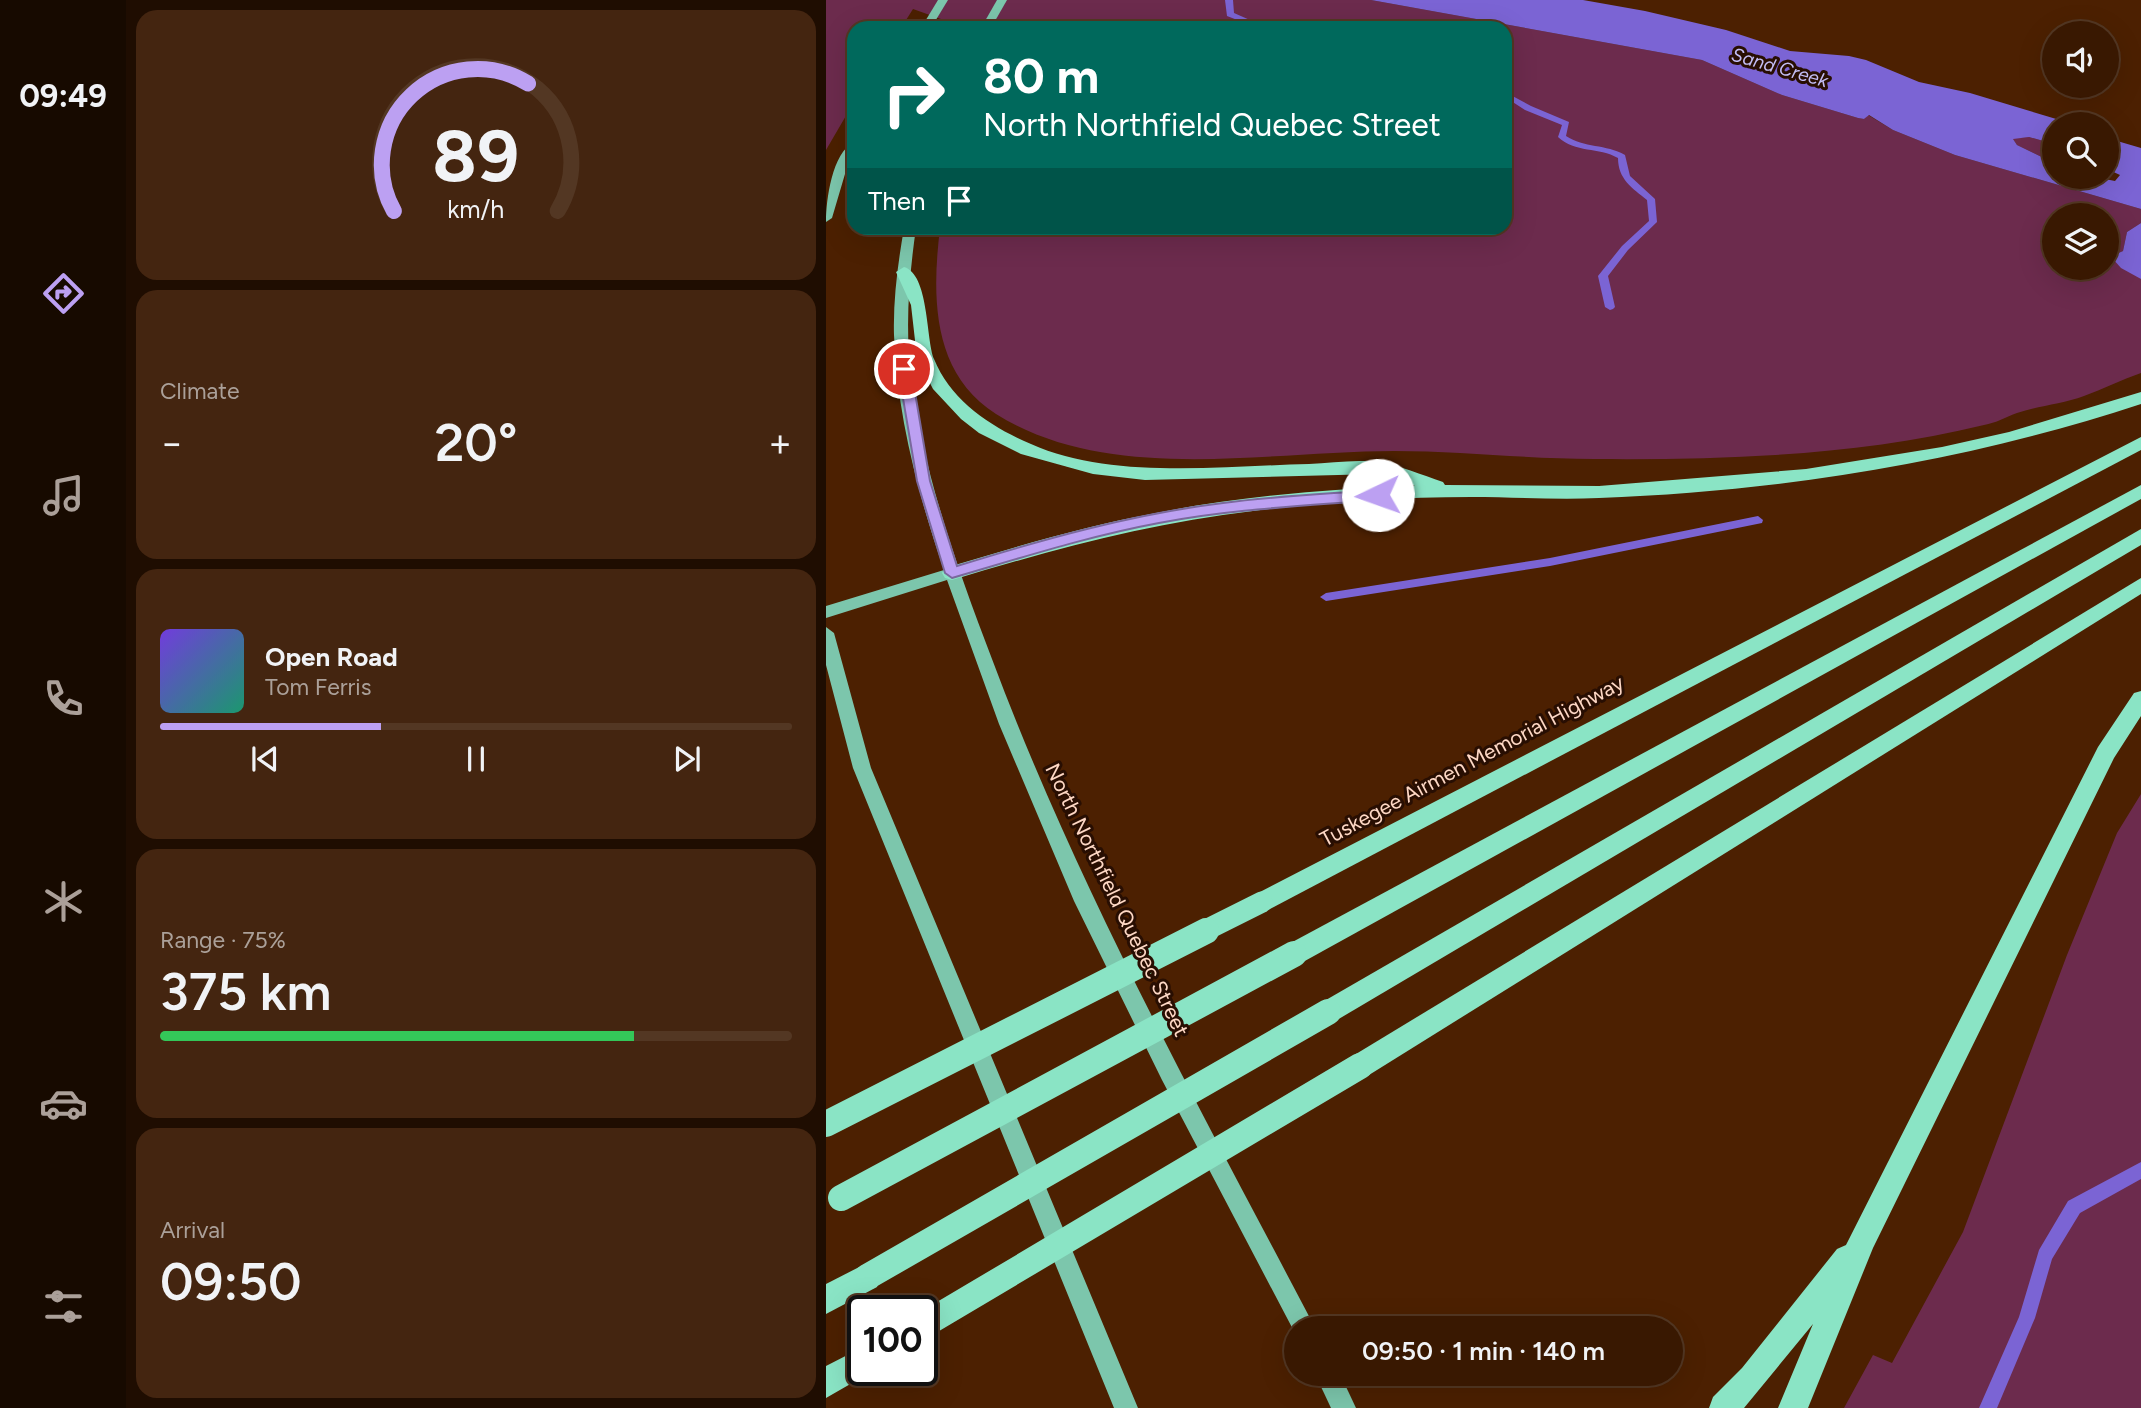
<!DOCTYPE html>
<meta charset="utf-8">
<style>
body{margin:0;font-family:Figtree,sans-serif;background:#442510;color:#f1f3f6;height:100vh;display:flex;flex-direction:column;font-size:26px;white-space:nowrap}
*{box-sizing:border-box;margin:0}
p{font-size:23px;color:#aba099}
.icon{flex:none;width:38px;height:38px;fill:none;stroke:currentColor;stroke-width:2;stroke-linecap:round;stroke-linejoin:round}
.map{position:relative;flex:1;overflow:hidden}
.details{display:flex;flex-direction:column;gap:10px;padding:10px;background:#1f0d01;width:700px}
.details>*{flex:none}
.hud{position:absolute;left:21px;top:21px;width:665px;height:214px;border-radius:21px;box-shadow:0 7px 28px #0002,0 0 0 2px #533723;background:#00695c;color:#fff;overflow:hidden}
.fabs{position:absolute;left:1216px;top:21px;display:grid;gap:14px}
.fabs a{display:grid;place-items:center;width:77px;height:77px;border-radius:50%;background:#391801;box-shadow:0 7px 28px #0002,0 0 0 2px #533723;font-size:35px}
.speed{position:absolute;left:21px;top:1295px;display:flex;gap:14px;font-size:35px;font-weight:700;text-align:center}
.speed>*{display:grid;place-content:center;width:91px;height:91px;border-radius:50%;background:#391801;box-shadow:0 7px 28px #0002,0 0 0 2px #533723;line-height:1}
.speed .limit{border:4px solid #111;border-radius:10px;background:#fff;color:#111}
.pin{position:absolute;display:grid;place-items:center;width:60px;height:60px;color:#fff;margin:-30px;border:4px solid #fff;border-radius:50%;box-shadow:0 2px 7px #0007}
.me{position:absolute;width:77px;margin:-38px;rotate:267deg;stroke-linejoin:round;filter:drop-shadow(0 0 5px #0008)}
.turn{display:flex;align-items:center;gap:24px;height:147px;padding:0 21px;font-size:32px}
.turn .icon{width:91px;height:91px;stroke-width:2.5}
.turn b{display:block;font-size:49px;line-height:60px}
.then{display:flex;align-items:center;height:66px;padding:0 21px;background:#0003;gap:14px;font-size:26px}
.big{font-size:52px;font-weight:600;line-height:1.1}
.details .widget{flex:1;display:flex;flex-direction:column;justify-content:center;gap:10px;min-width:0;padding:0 24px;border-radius:21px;background:#442510}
.details .dial{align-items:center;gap:0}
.dial svg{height:182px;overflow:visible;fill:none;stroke:#533723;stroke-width:7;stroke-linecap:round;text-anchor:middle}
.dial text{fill:#f1f3f6;stroke:none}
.song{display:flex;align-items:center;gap:21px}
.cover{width:84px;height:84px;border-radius:10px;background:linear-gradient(135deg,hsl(260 70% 55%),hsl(160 70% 35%))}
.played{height:7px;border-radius:4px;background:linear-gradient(90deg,#bca0f2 35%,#533723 35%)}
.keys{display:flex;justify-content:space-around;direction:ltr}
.heat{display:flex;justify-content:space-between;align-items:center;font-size:38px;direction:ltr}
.charge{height:10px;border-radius:5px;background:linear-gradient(90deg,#34c759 75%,#533723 0)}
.trip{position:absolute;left:458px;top:1316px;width:399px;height:70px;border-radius:35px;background:#391801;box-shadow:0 7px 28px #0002,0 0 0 2px #533723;font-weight:600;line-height:70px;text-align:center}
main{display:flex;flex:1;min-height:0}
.tabs{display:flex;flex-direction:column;width:126px;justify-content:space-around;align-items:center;background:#170a00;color:#aba099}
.tabs .icon{width:49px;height:49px}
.tabs .selected{color:#bca0f2}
.tabs b{font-size:32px;color:#f1f3f6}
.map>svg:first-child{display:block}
.green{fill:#6c2b4d;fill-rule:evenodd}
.water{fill:#7b64d4}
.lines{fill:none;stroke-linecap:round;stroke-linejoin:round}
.stream{fill:#7b64d4;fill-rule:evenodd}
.primary{fill:#7cc6ac;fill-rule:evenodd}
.motorway{fill:#8ae4c5;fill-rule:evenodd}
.motorway-bridge-far1{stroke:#8ae4c5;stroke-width:21}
.motorway-bridge{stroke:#8ae4c5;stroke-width:26}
.route{fill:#bca0f2;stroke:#7a689d;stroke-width:2}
.labels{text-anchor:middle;stroke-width:6;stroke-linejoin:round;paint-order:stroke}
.far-water-label{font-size:19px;font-style:italic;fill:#c3bdf5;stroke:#280e02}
.street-label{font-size:21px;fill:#fed8c5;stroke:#280e02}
</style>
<main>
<nav class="tabs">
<b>09:49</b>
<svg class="icon selected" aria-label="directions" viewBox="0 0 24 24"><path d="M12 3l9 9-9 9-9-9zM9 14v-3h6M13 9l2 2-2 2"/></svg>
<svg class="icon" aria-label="music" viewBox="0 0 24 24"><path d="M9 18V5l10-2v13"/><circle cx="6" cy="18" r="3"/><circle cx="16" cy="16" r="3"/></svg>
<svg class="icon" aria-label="phone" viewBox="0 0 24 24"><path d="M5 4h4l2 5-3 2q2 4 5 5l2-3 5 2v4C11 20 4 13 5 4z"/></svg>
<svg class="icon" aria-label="climate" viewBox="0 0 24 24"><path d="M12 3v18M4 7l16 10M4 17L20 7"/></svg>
<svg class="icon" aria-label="car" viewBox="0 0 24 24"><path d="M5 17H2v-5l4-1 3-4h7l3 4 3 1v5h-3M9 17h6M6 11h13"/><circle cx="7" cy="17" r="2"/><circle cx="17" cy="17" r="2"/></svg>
<svg class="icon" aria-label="filters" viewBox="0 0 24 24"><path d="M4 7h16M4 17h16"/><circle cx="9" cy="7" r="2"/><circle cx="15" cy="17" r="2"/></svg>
</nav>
<section class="details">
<div class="widget dial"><svg viewBox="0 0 100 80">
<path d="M14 69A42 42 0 1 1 86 69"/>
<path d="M14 69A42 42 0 0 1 73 13" stroke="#bca0f2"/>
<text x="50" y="56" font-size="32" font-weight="700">89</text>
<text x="50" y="72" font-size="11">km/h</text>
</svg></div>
<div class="widget"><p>Climate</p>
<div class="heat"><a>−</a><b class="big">20°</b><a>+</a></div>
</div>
<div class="widget">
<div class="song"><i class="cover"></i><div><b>Open Road</b><p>Tom Ferris</p></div></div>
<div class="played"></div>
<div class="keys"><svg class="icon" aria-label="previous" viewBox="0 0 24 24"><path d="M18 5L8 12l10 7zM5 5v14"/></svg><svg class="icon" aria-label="pause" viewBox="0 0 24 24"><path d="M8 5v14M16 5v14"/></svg><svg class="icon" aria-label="next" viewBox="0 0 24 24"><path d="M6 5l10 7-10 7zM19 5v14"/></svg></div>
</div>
<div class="widget"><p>Range · 75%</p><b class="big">375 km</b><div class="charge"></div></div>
<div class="widget"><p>Arrival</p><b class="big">09:50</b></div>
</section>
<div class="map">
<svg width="1315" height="1408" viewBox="0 0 1315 1408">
<rect width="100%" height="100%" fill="#4c2001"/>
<g class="green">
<path d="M0,0H545L876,60L956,95L1032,118L1038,119L1042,115L1067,130L1129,155L1315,209V223L1301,232L1297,251L1288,255L1315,279V373C1295,380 1277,389 1258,396C1236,404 1212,406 1191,413C1180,417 1170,423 1158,425C1031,456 898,460 768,459C701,459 635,451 568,451C441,451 283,485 170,414C105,373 106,295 114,228H679V28H140L87,9L75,28H28V102L0,150ZM1228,215H1281V268H1228Z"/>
<path d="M1203,137L1228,144V163L1191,145L1186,138Z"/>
<path d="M1315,794V1408H1018L1047,1355L1066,1363L1137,1232L1241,955L1291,833Z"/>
</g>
<g class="water">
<path d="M545,0H757L819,11L900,30L964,51L1023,56L1040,60L1093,82L1144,93L1247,124H1228V144L1203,137L1187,139L1191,145L1228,163V177H1269L1289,181L1294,175L1281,169V138L1315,148V209L1129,155L1067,130L1043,115L1038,119L1032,118L956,95L876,60Z"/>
<path d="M1315,223V279L1295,268L1287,259L1288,255L1297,251L1301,232Z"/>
</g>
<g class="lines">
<g class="stream">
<path d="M399,0H407L408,13L442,28H432L401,16Z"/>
<path d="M679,92L705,106L743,122L740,136C758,148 780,144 799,155L804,176L829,199L831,222L802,250L782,276L789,307L787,309L784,310L779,307L772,276L796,246L823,221L821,200C806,188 792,179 792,158C773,147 749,153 732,137L736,125L699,110L679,97Z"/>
<path d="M932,516L937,520L936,523L724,566L500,601L494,597L500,593L724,558Z"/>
<path d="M1315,1162V1179L1254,1213L1226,1259L1209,1318L1171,1408H1153L1193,1317L1213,1250L1242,1201Z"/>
</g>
<g class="primary">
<path d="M112,0H122L105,28H95Z"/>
<path d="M171,0H181L165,28H155Z"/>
<path d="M28,142V157L19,174L6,218L0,222C0,200 6,153 28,142Z"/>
<path d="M78,228H90C83,277 79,326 85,375C97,473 131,567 166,659C252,889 371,1103 485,1320L489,1328H471V1337L336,1080L248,901L173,724L121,580L0,618V606L118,570C92,494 71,415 68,335C67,299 72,263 78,228Z"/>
<path d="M0,627L8,633L45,768L312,1408H288L27,768L0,665Z"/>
<path d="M489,1374H514L530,1408H505Z"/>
</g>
<g class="motorway">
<path d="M78,267C103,274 100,339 108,359C125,401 165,427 205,444C285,480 396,466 483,464C505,463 530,459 551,462C573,465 596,475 617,482L619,485L773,486L980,469L1116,447L1183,432L1315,392V404C1139,462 958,491 773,498C730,500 688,497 645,497C572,497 500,502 427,511C324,523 225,550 126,580L119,578L116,573L119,568C189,547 259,526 330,513C415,496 502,489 589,486L551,474L319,480L267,474L195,454L153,433L135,419L107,389L91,358L85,305L70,272Z"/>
<path d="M1315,437V450L444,909L436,912L428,909L424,902L428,895Z"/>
<path d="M1315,485V499L477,962L468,965L459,962L456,954L459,946Z"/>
<path d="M1315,529V545L511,1020L502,1024L493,1020L490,1012L493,1004Z"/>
<path d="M1315,578V594L543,1075L534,1078L525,1075L521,1066L525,1057Z"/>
<path d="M1315,691V716L1288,758L1047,1248L982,1408H952L987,1324L918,1408H883L887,1397L916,1368L1011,1249L1020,1245L1272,747L1308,693Z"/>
<path d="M41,1263L51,1267L55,1277L51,1287L0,1314V1284Z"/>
<path d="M37,1347V1370L47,1371L0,1398V1366Z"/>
</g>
<path class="motorway-bridge-far1" d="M376,932L436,902"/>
<g class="motorway-bridge">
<path d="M0,1124L380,931"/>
<path d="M15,1198L468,954"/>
<path d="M41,1277L502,1012"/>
<path d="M96,1326L534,1066"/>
</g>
</g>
<path class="route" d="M78,365L85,369L104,481L131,566C218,539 307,514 397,503C448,496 500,494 552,490L559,495L552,500C479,506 405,509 333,523C263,536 195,558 126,578L119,573L91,481L72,369Z"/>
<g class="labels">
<g class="far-water-label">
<text transform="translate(954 67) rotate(16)" y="7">Sand Creek</text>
</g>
<g class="street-label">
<text transform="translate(646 761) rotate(-28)" y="7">Tuskegee Airmen Memorial Highway</text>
<text transform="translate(291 900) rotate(64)" y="7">North Northfield Quebec Street</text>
</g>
</g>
</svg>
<div class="fabs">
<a><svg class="icon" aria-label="sound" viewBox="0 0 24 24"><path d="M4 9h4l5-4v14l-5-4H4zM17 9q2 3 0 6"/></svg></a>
<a><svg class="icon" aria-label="search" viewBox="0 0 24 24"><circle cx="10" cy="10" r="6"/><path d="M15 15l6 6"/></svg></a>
<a><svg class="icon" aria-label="layers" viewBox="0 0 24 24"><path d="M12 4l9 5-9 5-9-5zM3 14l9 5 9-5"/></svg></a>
</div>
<div class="speed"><div class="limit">100</div></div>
<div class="pin" style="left:78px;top:369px;background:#d93025"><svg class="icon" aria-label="arrive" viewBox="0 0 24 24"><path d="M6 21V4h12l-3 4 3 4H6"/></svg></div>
<svg class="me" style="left:552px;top:495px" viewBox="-20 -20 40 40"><circle r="19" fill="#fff"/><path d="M0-13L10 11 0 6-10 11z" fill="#bca0f2"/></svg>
<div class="trip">09:50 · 1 min · 140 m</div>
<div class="hud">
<div class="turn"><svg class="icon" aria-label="right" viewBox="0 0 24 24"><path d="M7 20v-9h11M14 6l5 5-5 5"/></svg><div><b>80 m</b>North Northfield Quebec Street</div></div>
<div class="then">Then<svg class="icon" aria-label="arrive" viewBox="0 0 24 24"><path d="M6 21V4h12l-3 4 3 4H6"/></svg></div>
</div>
</div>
</main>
